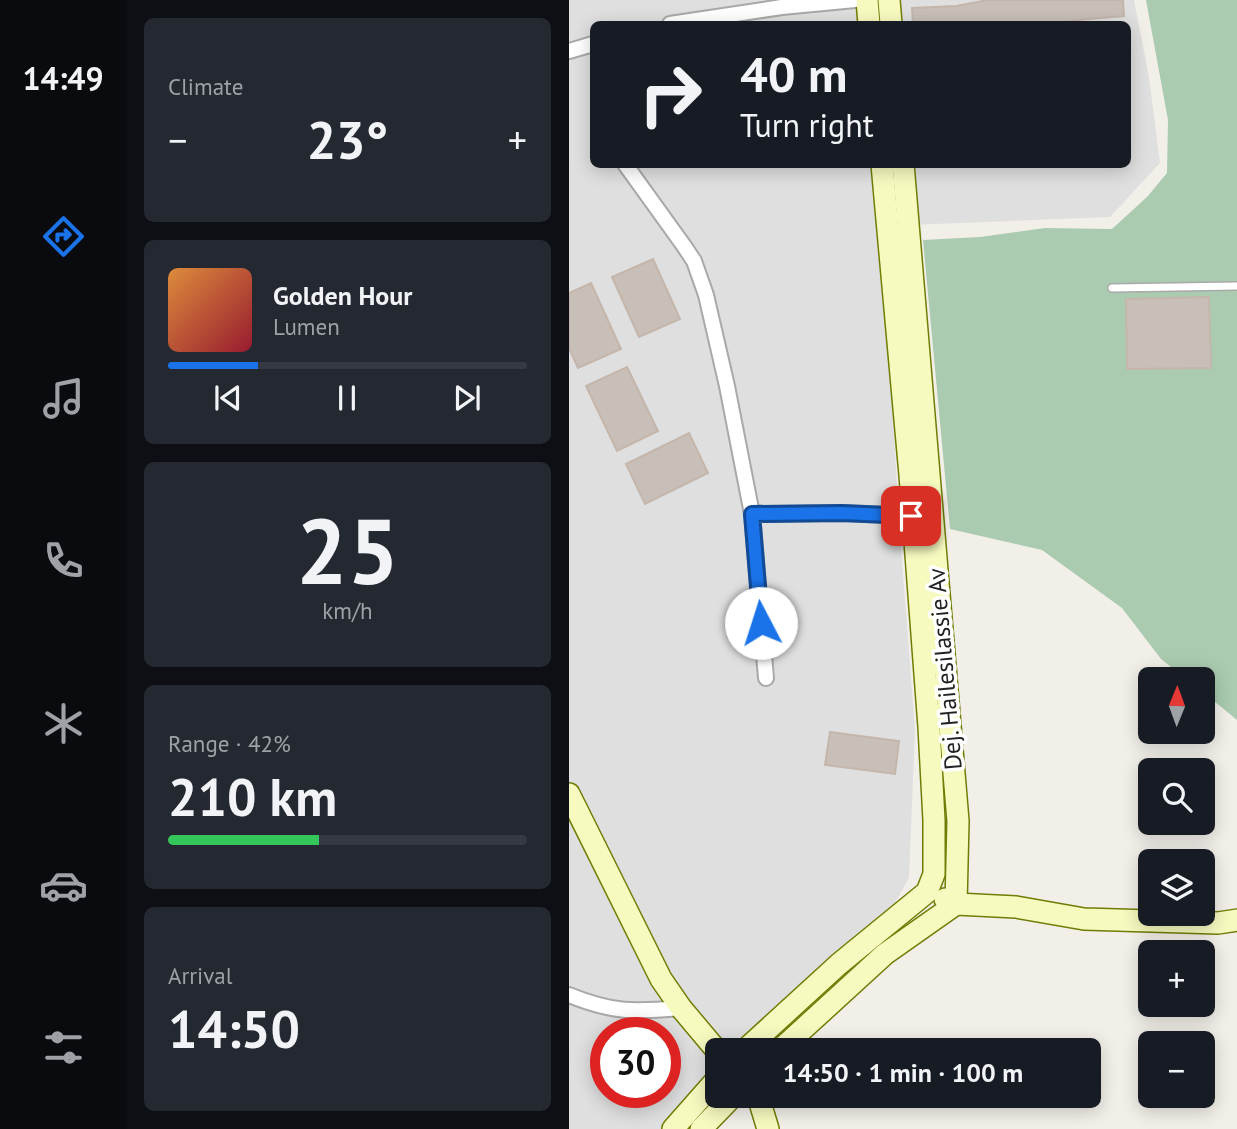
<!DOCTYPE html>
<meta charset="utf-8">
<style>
body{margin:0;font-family:"PT Sans",sans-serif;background:#242831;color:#f1f3f6;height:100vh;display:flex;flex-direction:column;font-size:26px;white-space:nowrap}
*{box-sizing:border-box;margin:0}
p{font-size:23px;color:#9ea1a6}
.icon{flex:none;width:38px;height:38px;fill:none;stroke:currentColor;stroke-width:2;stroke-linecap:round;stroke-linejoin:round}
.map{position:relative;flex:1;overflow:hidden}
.drawer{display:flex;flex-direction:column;gap:18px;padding:18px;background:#0d0f14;width:443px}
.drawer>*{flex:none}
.guide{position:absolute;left:21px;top:21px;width:541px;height:147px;border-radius:10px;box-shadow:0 4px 18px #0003;background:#171b24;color:#f1f3f6;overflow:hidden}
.needle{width:46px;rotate:1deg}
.tools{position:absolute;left:569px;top:667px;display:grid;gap:14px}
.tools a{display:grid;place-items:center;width:77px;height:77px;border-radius:10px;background:#171b24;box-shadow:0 4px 18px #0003;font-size:35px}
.speed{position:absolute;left:21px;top:1017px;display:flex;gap:14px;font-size:35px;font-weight:700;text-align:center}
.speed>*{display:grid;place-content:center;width:91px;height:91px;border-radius:50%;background:#171b24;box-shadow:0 4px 18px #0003;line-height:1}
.speed .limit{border:10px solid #d22;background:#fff;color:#111}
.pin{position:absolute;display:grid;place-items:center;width:60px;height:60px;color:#fff;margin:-30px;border-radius:14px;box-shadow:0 4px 10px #0006}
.me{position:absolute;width:77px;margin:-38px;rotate:355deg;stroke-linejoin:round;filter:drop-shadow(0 0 5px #0008)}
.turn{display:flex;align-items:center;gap:24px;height:147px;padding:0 35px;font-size:32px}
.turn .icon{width:91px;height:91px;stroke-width:2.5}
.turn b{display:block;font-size:49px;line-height:60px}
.big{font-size:52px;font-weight:700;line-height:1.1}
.drawer .widget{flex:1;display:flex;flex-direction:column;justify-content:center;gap:10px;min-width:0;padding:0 24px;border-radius:10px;background:#242831}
.drawer .dial{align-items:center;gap:0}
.dial b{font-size:91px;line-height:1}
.song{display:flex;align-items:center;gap:21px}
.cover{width:84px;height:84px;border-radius:10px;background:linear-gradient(135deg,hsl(30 70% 55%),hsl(350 70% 35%))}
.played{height:7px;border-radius:4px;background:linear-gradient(90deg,#1a73e8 25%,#363941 25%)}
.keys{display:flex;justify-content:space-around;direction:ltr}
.heat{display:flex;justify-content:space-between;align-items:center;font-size:38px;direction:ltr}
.charge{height:10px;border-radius:5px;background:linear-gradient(90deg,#34c759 42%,#363941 0)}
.trip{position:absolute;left:136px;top:1038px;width:396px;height:70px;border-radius:10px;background:#171b24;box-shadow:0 4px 18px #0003;font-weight:700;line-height:70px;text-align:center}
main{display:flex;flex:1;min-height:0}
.dock{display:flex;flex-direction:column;width:126px;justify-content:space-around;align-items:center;background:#090b0e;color:#9ea1a6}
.dock .icon{width:49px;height:49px}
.dock .on{color:#1a73e8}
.dock b{font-size:32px;color:#f1f3f6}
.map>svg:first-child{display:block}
.residential{fill:#e0dfdf;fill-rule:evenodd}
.cemetery{fill:#aacbaf}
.building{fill:#c7bfb8;stroke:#c4b6ab;stroke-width:2}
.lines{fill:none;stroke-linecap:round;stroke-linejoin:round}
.lane-casing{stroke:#a9a9a9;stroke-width:10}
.street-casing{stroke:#a9a9a9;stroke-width:18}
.secondary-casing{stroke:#707d05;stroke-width:24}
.lane{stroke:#fff;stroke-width:7}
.street{stroke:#fff;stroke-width:14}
.secondary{stroke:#f7fabf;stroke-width:21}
.route-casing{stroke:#114b97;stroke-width:18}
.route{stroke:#1a73e8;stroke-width:12}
.labels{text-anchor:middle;stroke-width:7;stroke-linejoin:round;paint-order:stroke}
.street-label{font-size:24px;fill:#222;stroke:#fff}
</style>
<main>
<nav class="dock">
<b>14:49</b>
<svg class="icon on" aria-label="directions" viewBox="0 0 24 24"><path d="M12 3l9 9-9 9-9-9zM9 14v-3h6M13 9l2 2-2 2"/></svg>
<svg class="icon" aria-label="music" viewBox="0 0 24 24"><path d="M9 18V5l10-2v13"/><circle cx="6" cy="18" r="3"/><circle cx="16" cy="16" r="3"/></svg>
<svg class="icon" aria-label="phone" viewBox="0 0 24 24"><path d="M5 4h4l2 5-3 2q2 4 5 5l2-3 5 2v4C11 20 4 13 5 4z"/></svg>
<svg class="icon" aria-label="climate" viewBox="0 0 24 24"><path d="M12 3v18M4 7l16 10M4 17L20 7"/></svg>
<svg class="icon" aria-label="car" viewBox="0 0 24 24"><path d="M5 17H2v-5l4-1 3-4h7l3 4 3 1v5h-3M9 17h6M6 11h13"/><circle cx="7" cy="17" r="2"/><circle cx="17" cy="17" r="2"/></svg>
<svg class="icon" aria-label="filters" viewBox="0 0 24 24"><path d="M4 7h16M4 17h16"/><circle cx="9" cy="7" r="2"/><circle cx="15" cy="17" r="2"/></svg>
</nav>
<section class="drawer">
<div class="widget"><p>Climate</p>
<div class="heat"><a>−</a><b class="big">23°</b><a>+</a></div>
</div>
<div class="widget">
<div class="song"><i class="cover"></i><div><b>Golden Hour</b><p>Lumen</p></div></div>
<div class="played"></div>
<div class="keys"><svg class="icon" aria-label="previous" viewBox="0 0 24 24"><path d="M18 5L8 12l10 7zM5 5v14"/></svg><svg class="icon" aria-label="pause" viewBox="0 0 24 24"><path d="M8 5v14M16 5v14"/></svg><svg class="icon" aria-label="next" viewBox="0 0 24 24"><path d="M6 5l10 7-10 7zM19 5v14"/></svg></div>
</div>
<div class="widget dial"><b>25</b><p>km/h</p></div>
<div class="widget"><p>Range · 42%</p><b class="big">210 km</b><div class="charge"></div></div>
<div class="widget"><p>Arrival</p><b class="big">14:50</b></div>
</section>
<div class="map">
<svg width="669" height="1129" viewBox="0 0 669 1129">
<rect width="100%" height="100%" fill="#f2efe9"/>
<path class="residential" d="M0,0H565L580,77L591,163L541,217L313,226L330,521L346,730L340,878L305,940L200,1050H149V1096H157L125,1129H0ZM24,24H558V164H24ZM37,1032H96V1092H37Z"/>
<path class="cemetery" d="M577,0H668V720L634,692V679H617L592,659L553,608L473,550L381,529L354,240L411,237L476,228L543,229L578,197L598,173L599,120Z"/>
<g class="building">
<path d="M419,0H554L555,16L509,20L488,24H344L343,8L387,6Z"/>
<path d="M84,259L111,319L70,337L43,277Z"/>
<path d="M22,283L52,349L9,368L0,348V293Z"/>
<path d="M640,297L642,368L558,369L557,299Z"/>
<path d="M58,367L89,431L48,451L17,386Z"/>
<path d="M120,433L139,473L76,504L57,464Z"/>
<path d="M261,732L330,741L326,774L256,765Z"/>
</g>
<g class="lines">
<defs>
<path id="lane" d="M543,288L669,286"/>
<g id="street">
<path d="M101,24L213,7L286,0"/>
<path d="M0,51L24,44"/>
<path d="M56,164L115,246L125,261L137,295L158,386L183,514L197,678"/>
<path d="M183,514L273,513L342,516"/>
<path d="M0,995C44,1013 65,1012 112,1008"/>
</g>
<g id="secondary">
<path d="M298,0L300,24"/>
<path d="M320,0L322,24"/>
<path d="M334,164L389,821L387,904"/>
<path d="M0,794L92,979L112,1008L149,1052"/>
<path d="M376,899L387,904L447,907L515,919L649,923L669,920"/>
<path d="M176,1050L270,964L358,892L365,874V820L360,727L341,475L313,164"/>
<path d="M211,1050L316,954L387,904"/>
<path d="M189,1096L199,1129"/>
<path d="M104,1129L149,1078"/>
<path d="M132,1129L164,1096"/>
</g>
</defs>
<use href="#lane" class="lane-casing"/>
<use href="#street" class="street-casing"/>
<use href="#secondary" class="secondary-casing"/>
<use href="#lane" class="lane"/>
<use href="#street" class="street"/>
<use href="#secondary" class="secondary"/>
</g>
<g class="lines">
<defs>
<path id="route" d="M192,623L183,514L273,513L342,516"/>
</defs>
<use href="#route" class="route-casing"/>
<use href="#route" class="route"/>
</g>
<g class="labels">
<g class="street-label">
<text transform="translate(376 669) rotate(-95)" y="8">Dej. Hailesilassie Av</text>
</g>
</g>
</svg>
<div class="tools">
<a><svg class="needle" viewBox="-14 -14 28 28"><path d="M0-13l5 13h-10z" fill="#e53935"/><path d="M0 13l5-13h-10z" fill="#9ea1a6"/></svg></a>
<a><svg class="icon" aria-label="search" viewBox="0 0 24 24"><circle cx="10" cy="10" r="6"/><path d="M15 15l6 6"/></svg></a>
<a><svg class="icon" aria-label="layers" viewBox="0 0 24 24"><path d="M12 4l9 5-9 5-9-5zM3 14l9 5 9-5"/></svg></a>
<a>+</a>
<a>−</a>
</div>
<div class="speed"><div class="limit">30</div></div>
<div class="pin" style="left:342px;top:516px;background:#d93025"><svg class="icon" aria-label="arrive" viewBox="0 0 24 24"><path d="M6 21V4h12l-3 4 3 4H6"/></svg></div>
<svg class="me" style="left:192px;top:623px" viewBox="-20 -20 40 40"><circle r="19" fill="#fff"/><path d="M0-13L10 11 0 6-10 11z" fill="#1a73e8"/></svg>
<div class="trip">14:50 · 1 min · 100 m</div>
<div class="guide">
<div class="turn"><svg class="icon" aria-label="right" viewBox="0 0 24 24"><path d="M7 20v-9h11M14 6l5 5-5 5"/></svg><div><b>40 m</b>Turn right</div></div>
</div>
</div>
</main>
